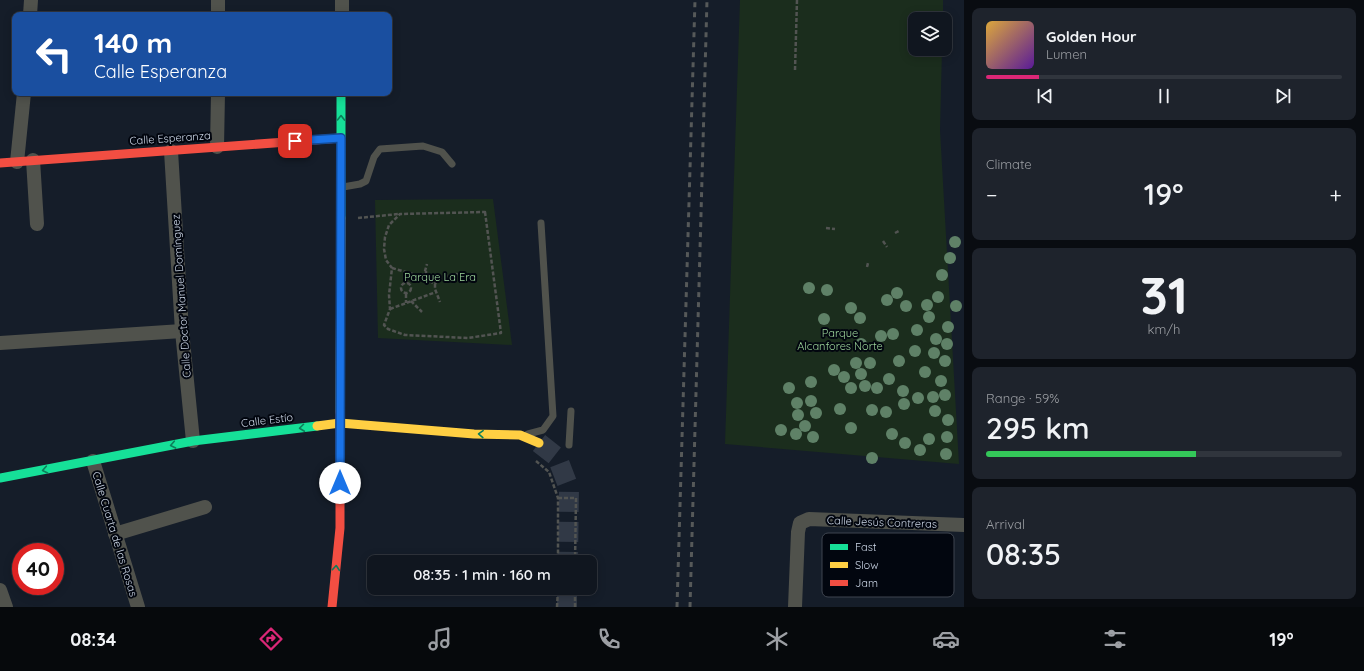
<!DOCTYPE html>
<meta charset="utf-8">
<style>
body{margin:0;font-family:Quicksand,sans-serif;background:#1e232c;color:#f1f3f6;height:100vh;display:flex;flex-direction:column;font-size:15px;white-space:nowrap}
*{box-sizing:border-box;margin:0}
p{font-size:13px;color:#9c9fa4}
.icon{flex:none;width:22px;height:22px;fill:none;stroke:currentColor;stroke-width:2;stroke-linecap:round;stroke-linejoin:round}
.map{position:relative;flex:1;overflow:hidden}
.panel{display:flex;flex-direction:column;gap:8px;padding:8px;background:#090c11;width:400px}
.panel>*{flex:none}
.banner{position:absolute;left:12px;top:12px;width:380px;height:84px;border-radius:8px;box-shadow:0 2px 10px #0003,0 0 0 1px #30353d;background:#1a4fa0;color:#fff;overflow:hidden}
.tools{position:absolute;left:908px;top:12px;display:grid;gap:8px}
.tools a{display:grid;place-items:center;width:44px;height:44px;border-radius:8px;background:#10161f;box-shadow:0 2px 10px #0003,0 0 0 1px #30353d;font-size:20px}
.speed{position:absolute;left:12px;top:543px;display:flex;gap:8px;font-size:20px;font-weight:700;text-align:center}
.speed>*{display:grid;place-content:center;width:52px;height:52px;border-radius:50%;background:#10161f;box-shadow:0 2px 10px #0003,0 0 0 1px #30353d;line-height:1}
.speed .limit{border:6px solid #d22;background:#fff;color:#111}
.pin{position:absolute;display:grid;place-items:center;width:34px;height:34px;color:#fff;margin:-17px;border-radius:8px;box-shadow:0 2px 6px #0006}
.me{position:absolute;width:44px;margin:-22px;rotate:0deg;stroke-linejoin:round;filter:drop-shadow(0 0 3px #0008)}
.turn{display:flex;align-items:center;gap:14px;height:84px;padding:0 16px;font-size:18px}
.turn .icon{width:52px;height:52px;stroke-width:2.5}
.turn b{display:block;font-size:28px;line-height:34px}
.big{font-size:30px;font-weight:600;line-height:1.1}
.panel .widget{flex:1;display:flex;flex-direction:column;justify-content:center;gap:6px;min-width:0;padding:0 14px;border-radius:8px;background:#1e232c}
.panel .dial{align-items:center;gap:0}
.dial b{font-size:52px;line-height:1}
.song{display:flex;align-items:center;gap:12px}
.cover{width:48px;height:48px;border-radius:6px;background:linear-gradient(135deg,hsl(40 70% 55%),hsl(270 70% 35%))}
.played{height:4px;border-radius:2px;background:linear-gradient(90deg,#db2777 15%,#30353d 15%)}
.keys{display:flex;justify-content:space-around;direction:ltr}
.heat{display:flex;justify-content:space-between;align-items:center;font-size:22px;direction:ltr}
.charge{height:6px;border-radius:3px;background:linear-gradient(90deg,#34c759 59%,#30353d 0)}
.trip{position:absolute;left:367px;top:555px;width:230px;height:40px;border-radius:8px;background:#10161f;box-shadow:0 2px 10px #0003,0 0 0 1px #30353d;font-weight:600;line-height:40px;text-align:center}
.tab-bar{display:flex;height:64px;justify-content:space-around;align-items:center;background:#06090c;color:#9c9fa4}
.tab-bar .icon{width:28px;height:28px}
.tab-bar .selected{color:#db2777}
.tab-bar b{font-size:18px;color:#f1f3f6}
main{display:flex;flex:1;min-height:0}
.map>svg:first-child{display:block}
.green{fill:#1b2d1d}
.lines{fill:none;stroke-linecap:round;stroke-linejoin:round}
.secondary-tunnel{stroke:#313946;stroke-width:20;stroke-dasharray:20 10;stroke-linecap:butt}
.path{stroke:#525452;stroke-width:2.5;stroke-dasharray:4 2;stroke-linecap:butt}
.lane{stroke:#50524c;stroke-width:7}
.street{stroke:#50524c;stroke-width:14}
.fast{stroke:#16e098;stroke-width:9}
.slow{stroke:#ffcf43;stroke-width:9}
.jam{stroke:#f24e42;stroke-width:9}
.rail{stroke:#565959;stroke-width:3;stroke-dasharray:5 5;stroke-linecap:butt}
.tree{fill:#5f8167}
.oneway{stroke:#0d7e5a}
.route-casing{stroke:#114b97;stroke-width:10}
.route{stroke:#1a73e8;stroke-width:7}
.labels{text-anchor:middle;stroke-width:4;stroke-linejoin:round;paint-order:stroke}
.street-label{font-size:11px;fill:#cdd7e7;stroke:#02060f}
.park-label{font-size:11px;fill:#9cd399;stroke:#02060f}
.key{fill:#02060f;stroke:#3f4550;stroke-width:1}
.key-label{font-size:11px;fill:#cdd7e7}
</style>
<main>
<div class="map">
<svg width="964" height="607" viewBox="0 0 964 607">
<rect width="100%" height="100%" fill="#151d29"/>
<g class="green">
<path d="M740,0H943V19H915V49H942L940,130L959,464L725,444Z"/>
<path d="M493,199L512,345L378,338L375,200Z"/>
</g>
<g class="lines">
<g class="secondary-tunnel">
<path d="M539,443L557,457L569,488L568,562"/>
<path d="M567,607V588"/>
</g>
<g class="path">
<path d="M795,70L797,0"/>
<path d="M485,212L501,333L468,338L405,335L388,329L384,325L390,309L389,295L392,268L386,260L384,249L385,237L389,225L400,214Z"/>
<path d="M358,218L399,214"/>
<path d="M826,228L835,229"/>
<path d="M895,233L899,231"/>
<path d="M883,241L887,247"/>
<path d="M867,267L868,263"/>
<path d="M392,268L416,275H423L425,271L427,264"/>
<path d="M426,271V279L435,284V289L440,302"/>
<circle cx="406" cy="288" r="5"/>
<path d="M406,283L407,273"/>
<path d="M435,284C440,274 446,276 456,275L457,273"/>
<path d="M406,294V303"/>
<path d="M411,301L422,312"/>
<path d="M390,309L436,292"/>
<path d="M536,461L549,472L558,498V562"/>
<path d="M558,498H576L575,562"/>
<path d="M557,607L558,588"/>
<path d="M575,607V588"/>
</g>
<g class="lane">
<path d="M343,187L360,184L366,181L374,157L380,149L423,146L442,152L452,164"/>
<path d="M528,434L543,430L553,416L541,223"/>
<path d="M569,445L571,411"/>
</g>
<g class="street">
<path d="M218,0V15"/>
<path d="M30,15L31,0"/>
<path d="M342,15V0"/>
<path d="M217,147L218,93"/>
<path d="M171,151L182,331L193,441"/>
<path d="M33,160L37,224"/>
<path d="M17,162L24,93"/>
<path d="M0,343L182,331"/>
<path d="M93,461L138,607"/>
<path d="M115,534L205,507"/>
<path d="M0,590L6,607"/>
<path d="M795,607L798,532L800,523L809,519L964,525"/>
</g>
<g class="fast">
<path d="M341,218V93"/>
<path d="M0,478L193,441L317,426"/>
</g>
<g class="slow">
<path d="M340,412L341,218"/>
<path d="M317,426L340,423L474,434L520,435L539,443"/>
</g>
<g class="jam">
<path d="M0,163L341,138"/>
<path d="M332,607L340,528V412"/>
</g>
<g class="rail">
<path d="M677,607L695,0"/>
<path d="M690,607L707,0"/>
</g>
</g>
<g class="tree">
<circle cx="955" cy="242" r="6"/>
<circle cx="950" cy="258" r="6"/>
<circle cx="942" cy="275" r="6"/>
<circle cx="809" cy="288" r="6"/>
<circle cx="827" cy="290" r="6"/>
<circle cx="897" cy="293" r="6"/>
<circle cx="938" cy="297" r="6"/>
<circle cx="887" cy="300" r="6"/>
<circle cx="927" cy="305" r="6"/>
<circle cx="906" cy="306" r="6"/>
<circle cx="956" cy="306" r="6"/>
<circle cx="851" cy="308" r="6"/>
<circle cx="929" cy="317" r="6"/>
<circle cx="860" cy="318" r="6"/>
<circle cx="824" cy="319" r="6"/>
<circle cx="948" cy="327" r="6"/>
<circle cx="917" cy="330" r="6"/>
<circle cx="893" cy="334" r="6"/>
<circle cx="881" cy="336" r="6"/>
<circle cx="936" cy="339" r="6"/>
<circle cx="861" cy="344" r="6"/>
<circle cx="947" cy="344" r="6"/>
<circle cx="915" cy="351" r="6"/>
<circle cx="934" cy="353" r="6"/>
<circle cx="899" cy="361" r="6"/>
<circle cx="945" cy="361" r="6"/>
<circle cx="856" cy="363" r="6"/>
<circle cx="870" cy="363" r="6"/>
<circle cx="834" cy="370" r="6"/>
<circle cx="925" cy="372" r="6"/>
<circle cx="861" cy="374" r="6"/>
<circle cx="844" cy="377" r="6"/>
<circle cx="889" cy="379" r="6"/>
<circle cx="941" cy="381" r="6"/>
<circle cx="811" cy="382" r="6"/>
<circle cx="865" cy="386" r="6"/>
<circle cx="789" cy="388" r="6"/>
<circle cx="851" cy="388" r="6"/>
<circle cx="877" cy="388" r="6"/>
<circle cx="903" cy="391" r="6"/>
<circle cx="945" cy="395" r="6"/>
<circle cx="933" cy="397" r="6"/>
<circle cx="918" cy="398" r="6"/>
<circle cx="811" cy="401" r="6"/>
<circle cx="797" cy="403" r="6"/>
<circle cx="904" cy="404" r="6"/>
<circle cx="840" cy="409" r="6"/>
<circle cx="872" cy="410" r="6"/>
<circle cx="935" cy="411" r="6"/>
<circle cx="886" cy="412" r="6"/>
<circle cx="816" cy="413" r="6"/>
<circle cx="798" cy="415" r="6"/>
<circle cx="948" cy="420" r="6"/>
<circle cx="805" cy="426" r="6"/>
<circle cx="851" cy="428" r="6"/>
<circle cx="781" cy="430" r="6"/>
<circle cx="796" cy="434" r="6"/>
<circle cx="892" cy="434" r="6"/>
<circle cx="813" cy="437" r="6"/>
<circle cx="947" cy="437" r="6"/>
<circle cx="929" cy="439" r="6"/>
<circle cx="905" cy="443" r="6"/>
<circle cx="920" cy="450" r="6"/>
<circle cx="946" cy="454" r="6"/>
<circle cx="872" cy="458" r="6"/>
</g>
<defs><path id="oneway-chevron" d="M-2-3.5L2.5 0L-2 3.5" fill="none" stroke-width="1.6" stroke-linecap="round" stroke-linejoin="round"/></defs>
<g class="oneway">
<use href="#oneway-chevron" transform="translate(341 118) rotate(-89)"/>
<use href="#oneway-chevron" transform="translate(302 428) rotate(173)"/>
<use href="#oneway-chevron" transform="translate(481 434) rotate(-178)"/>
<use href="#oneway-chevron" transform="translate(173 445) rotate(169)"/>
<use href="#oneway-chevron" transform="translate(45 470) rotate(169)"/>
<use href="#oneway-chevron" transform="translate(336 568) rotate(-85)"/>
</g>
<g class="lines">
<defs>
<path id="route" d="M295,141L341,138L340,483"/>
</defs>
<use href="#route" class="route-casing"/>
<use href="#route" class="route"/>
</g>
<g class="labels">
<g class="street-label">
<text transform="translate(170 138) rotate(-4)" y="4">Calle Esperanza</text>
<text transform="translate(181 296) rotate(-94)" y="4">Calle Doctor Manuel Domínguez</text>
<text transform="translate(267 420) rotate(-7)" y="4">Calle Estío</text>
<text transform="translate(882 522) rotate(2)" y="4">Calle Jesús Contreras</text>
<text transform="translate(115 534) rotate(73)" y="4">Calle Cuarta de las Rosas</text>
</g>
<g class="park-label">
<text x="440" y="281">Parque La Era</text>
<text x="840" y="337">Parque<tspan x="840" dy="13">Alcanfores Norte</tspan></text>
</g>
</g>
<rect x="822" y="533" width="132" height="64" rx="6" class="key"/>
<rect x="830" y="544" width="18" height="6" fill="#16e098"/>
<rect x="830" y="562" width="18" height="6" fill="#ffcf43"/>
<rect x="830" y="580" width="18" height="6" fill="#f24e42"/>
<g class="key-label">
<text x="855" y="551">Fast</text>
<text x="855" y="569">Slow</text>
<text x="855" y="587">Jam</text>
</g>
</svg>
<div class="tools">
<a><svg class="icon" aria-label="layers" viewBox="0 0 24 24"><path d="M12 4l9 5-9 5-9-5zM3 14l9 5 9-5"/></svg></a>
</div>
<div class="speed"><div class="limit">40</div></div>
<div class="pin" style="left:295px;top:141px;background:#d93025"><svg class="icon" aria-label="arrive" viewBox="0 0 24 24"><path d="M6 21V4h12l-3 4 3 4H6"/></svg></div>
<svg class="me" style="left:340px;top:483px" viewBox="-20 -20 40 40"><circle r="19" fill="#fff"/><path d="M0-13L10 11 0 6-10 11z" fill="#1a73e8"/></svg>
<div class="trip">08:35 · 1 min · 160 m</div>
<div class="banner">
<div class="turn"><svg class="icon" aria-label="left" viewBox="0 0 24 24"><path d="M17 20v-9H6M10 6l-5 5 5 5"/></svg><div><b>140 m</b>Calle Esperanza</div></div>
</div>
</div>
<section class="panel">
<div class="widget">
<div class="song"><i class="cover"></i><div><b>Golden Hour</b><p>Lumen</p></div></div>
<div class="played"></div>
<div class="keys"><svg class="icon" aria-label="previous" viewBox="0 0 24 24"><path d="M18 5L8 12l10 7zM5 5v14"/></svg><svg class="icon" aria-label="pause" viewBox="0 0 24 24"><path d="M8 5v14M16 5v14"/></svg><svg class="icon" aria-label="next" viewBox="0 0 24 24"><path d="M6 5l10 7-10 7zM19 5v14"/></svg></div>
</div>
<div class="widget"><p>Climate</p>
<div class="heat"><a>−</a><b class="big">19°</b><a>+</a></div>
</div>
<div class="widget dial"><b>31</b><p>km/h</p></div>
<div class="widget"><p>Range · 59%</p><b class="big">295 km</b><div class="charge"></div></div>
<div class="widget"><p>Arrival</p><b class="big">08:35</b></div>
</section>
</main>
<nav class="tab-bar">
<b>08:34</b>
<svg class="icon selected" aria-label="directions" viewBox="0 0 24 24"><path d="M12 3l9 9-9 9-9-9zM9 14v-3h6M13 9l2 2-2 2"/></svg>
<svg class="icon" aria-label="music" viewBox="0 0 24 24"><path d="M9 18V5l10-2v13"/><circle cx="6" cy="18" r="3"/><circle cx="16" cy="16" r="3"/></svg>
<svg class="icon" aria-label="phone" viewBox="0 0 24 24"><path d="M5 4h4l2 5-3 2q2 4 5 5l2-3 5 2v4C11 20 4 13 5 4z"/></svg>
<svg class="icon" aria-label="climate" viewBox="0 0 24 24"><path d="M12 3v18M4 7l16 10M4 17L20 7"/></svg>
<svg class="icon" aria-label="car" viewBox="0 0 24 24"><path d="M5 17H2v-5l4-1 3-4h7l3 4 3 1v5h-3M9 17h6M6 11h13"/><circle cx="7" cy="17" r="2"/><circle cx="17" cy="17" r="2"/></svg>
<svg class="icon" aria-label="filters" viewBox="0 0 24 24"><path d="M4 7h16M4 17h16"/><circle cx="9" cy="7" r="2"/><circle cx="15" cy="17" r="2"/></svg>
<b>19°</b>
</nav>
